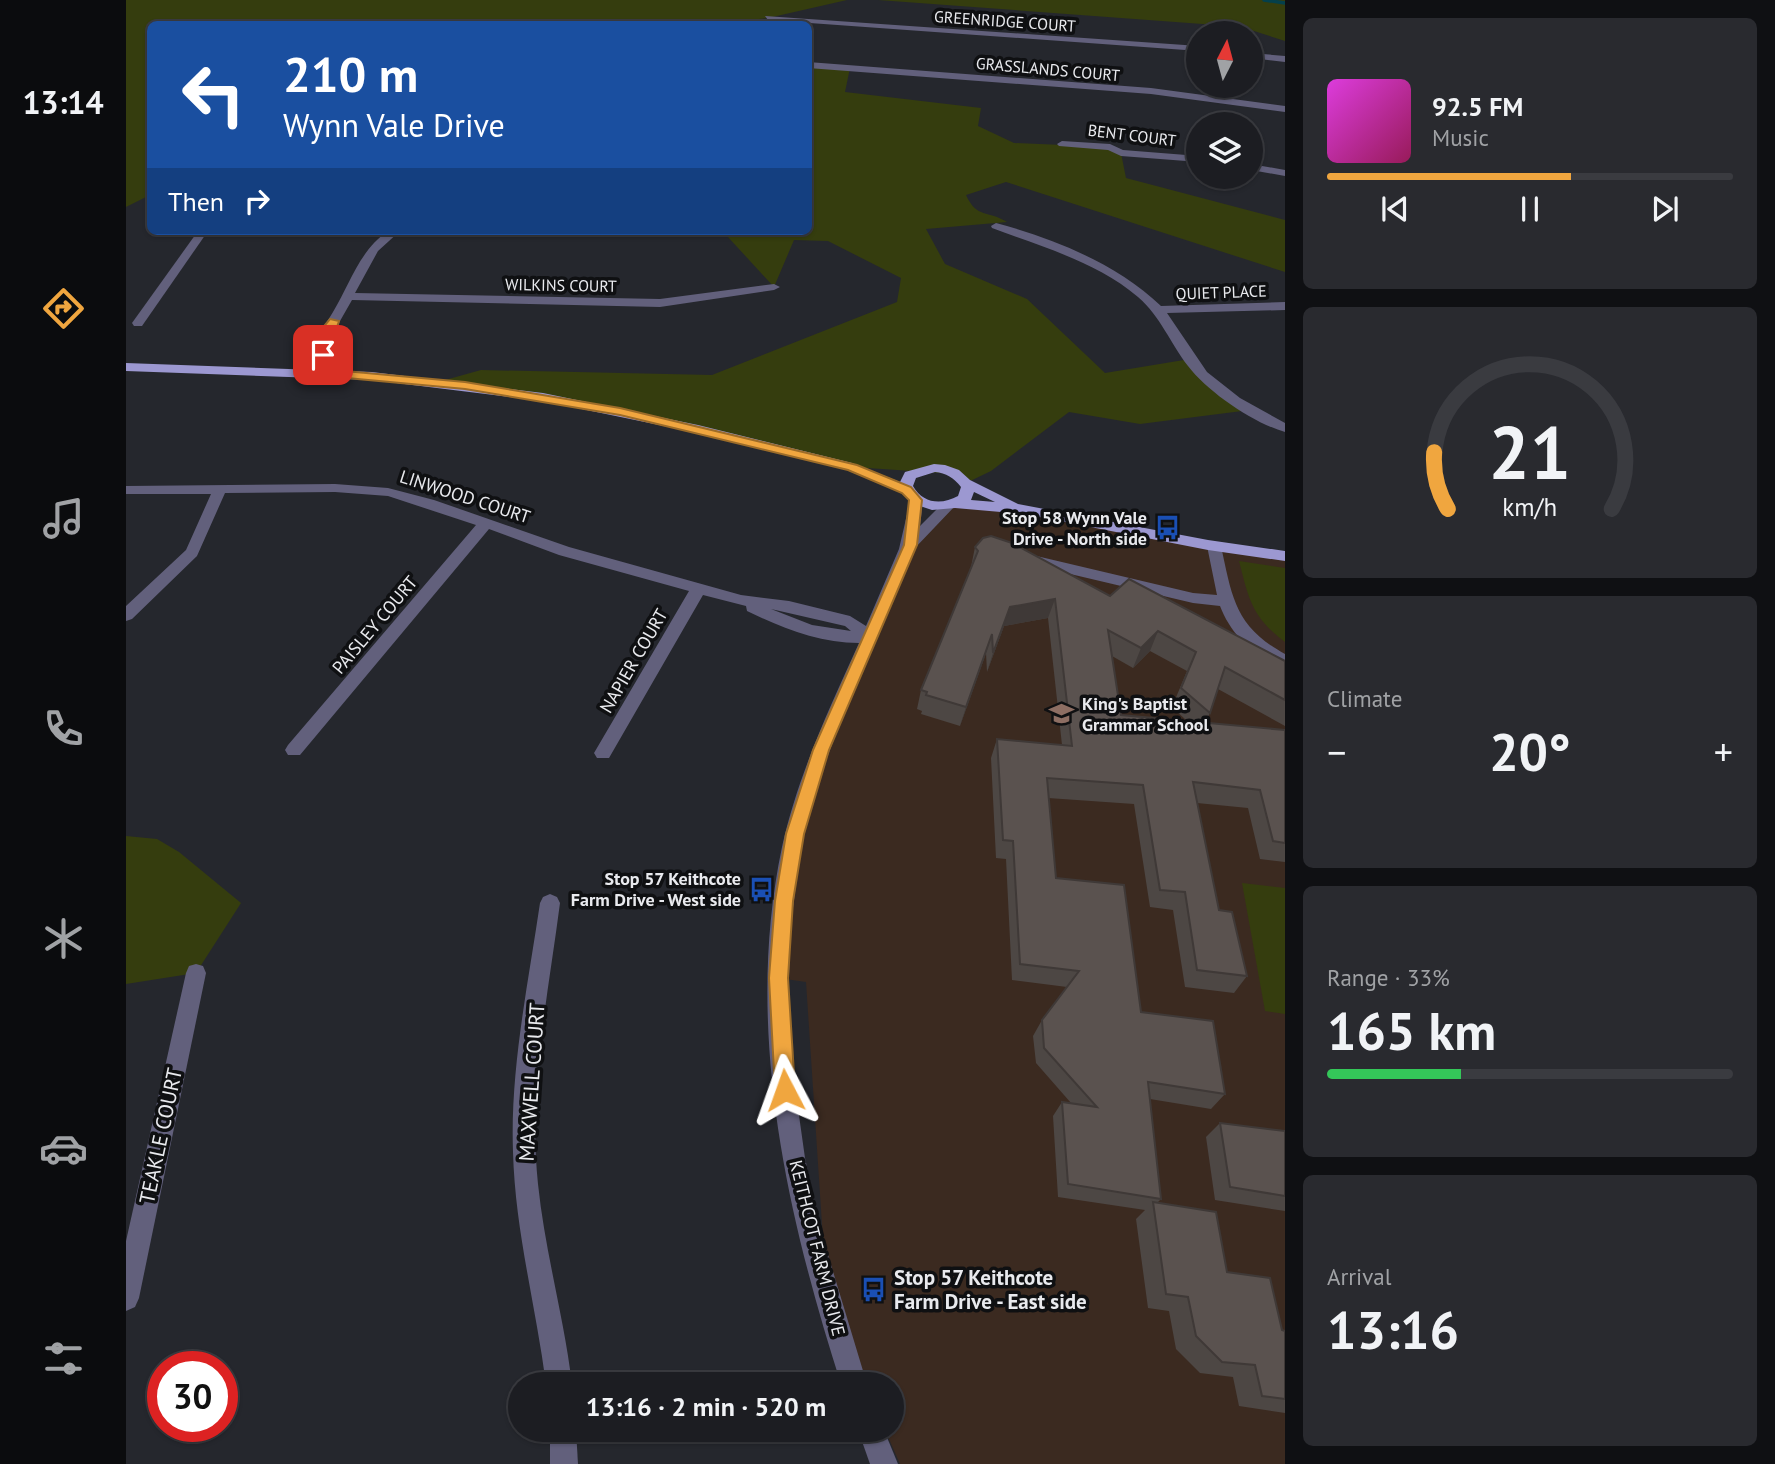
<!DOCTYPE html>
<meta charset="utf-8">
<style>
body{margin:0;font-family:"PT Sans",sans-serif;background:#292a2f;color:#f1f3f6;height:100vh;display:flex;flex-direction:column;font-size:26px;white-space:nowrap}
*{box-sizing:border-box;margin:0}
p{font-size:23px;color:#a0a2a5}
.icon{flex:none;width:38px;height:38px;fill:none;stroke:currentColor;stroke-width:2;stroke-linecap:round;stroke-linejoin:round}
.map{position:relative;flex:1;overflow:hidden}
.sheet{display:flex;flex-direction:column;gap:18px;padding:18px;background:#0f1013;width:490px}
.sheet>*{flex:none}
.hud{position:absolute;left:21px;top:21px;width:665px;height:214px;border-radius:10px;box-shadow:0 2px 5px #0004,0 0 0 2px #3a3b40;background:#1a4fa0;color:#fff;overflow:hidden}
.needle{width:46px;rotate:6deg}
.fabs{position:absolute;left:1060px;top:21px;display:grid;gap:14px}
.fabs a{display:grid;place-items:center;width:77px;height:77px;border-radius:50%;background:#1c1d22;box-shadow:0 2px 5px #0004,0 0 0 2px #3a3b40;font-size:35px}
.speed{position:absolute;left:21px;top:1351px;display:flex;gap:14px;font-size:35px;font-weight:700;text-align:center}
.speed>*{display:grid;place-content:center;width:91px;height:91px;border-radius:50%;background:#1c1d22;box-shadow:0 2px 5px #0004,0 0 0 2px #3a3b40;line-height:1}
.speed .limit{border:10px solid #d22;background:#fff;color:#111}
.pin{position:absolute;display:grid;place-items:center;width:60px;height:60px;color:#fff;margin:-30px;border-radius:14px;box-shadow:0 4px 10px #0006}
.me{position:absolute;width:77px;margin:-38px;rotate:356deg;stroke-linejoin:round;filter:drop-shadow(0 0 5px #0008)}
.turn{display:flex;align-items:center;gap:24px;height:147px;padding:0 21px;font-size:32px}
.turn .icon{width:91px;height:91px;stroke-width:2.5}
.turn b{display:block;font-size:49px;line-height:60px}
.then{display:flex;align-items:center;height:66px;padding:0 21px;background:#0003;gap:14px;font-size:26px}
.big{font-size:52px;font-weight:800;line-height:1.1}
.sheet .tile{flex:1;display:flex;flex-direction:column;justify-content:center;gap:10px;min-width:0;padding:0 24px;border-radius:10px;background:#292a2f}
.sheet .dial{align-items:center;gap:0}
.dial svg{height:182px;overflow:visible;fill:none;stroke:#3a3b40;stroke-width:7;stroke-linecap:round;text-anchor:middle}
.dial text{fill:#f1f3f6;stroke:none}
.song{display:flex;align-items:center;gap:21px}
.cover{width:84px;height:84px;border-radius:10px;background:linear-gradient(135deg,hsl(300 70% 55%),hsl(330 70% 35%))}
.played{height:7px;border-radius:4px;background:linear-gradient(90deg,#f0a63f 60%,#3a3b40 60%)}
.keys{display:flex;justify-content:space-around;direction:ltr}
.heat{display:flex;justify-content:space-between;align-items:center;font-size:38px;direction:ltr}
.charge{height:10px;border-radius:5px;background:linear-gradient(90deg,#34c759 33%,#3a3b40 0)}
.trip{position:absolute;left:382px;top:1372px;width:396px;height:70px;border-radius:35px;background:#1c1d22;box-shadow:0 2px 5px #0004,0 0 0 2px #3a3b40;font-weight:800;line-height:70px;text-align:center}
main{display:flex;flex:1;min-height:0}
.tab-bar{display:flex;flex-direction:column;width:126px;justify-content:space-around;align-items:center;background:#0b0c0e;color:#a0a2a5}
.tab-bar .icon{width:49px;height:49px}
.tab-bar .selected{color:#f0a63f}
.tab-bar b{font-size:32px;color:#f1f3f6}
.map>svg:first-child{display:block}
.education{fill:#3b2a20}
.green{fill:#353d0e}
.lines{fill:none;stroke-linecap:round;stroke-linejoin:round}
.stream{stroke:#04404c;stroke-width:3.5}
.minor{fill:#62607c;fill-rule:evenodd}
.major{fill:#9c98d1;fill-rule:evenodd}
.wall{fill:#4d4744;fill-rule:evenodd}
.shaded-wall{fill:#3f3937}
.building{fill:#5a524f;stroke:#3f3937;stroke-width:2}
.route{fill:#f0a63f;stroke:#9c6c29;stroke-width:2}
.labels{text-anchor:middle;stroke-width:7;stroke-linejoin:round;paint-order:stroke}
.far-street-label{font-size:16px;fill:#e9eaee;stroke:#0f1012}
.street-label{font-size:18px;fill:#e9eaee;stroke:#0f1012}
.poi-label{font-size:18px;font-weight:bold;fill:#e9eaee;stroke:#0f1012;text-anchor:end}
.near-street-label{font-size:21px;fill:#e9eaee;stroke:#0f1012}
.near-poi-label{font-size:21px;font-weight:bold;fill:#e9eaee;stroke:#0f1012;text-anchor:start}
</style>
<main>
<nav class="tab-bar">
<b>13:14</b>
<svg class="icon selected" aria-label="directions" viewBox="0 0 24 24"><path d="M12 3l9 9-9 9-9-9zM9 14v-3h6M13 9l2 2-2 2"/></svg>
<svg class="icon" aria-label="music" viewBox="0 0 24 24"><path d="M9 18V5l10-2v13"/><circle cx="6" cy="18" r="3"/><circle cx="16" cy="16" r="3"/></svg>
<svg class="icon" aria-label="phone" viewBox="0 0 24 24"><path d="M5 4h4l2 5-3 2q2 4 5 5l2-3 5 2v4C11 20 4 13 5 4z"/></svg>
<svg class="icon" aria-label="climate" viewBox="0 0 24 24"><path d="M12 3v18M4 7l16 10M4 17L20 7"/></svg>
<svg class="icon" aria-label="car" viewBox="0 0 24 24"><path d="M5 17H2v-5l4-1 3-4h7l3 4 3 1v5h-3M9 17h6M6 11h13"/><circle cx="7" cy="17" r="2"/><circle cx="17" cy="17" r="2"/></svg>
<svg class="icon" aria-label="filters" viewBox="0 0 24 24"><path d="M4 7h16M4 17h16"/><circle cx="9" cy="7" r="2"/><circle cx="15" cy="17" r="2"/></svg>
</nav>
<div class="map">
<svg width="1159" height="1464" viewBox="0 0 1159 1464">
<rect width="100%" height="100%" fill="#25272d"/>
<path class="education" d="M828,505L898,509L1159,555V1464H774L759,1430H765V1384H738L701,1300L680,982L652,978L681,791L784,545Z"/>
<g class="green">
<path d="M0,0H721L642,18L611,21L609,24H24V195L0,207Z"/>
<path d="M752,0H1159V41L1128,31L1090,25Z"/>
<path d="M683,65L724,68L719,92L855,108L852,126L888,143L984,147L995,153L1000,178L1159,220V272L880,182L840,195C851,219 862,210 881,222L800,229L819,264L901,299L979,373L1064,359L1124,410L1014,424L943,412L865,471L840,483L831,474L726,467L572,429L312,382L355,370L586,375L771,302L775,278L702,241L668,240L648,287L601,236L579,231H682Z"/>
<path d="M1113,561L1159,568V642C1126,617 1123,600 1113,561Z"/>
<path d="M0,836L31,839L53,852L115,903L70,973L0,984Z"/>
<path d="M1116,883L1159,888V1014L1139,1011Z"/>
</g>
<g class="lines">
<path class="stream" d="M1138,0L1159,3"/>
<g class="minor">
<path d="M639,16L1073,46V51L642,20Z"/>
<path d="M1125,53L1159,56V62L1125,58Z"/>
<path d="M682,62L1025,88L1159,106V112L1025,94L682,68Z"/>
<path d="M936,141L984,144L997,150L1073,156V162L995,156L982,150L933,146L931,144Z"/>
<path d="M1125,164L1159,170V176L1125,170Z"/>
<path d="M870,223C929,239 991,264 1035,306L1159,302V310L1041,313L1081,372L1114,398L1159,423V432C1127,423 1082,392 1062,366C1044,343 1035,317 1012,297C971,262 916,247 866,228L865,226Z"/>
<path d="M72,231H82L16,326H8L6,323Z"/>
<path d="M262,231H274L252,251L229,293L534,299L648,284L654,287L648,290L534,307L226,300L214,321L198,364L186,375H178L173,363L176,357C185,341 198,328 207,312C224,284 233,251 262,231Z"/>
<path d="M209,484L262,488L308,500L443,547L615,595L663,601L724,616L740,626L773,549L785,497H795L797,500L794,526L817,503L822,501L829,506L788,549L710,734L696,771L675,846L665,923L662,1001L668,1080L679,1158L696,1235L741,1384H715C660,1212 618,1027 656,847C672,775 703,709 733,643C693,643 656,628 621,611L620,606L577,595L483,758H471L468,753L563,591L433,555L363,529L174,755H162L159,750L162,745L350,525L262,496L209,492L99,493L71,556L6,619L0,621V606L60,550L85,494H0V486ZM645,609L719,626L725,631L686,625Z"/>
<path d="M1088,541L1095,546C1106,597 1109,627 1159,654V667C1129,658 1105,635 1094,606L1067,603L902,564L894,559L902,554L1067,593L1091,595L1081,546Z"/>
<path d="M424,894L431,897L434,903C422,996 402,1090 412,1184C419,1252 438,1317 446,1384H420C410,1307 389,1230 387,1152C384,1069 402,985 414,903L417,897Z"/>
<path d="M70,964L77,966L80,973L13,1298L9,1307L0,1311V1241L60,973L63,966Z"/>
<path d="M424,1430H450L452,1464H424Z"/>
<path d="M732,1430H758L772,1464H744Z"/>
</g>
<path class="major" d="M0,363L246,372L417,393L572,425L726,463L774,482L779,472L808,464L819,465L833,470L844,480L892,504L1082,540L1159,551V561L1082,550L898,514L829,508L806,510L785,503L777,493L721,470L572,433L417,401L246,380L0,371ZM809,472C820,473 828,478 835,487L832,496C816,505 797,504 787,486L790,478ZM848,492L869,502L845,500Z"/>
</g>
<g class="wall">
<path d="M849,547L1159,661V726L1092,689L1084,713L1079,723L1159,730V862L1134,859L1122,808L1071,803L1093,910L1121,976L1108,993L1059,987L1047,910L1024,907L1008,804L922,798L930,878L1015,1012L1099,1094L1085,1109L1024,1099L1035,1199L1031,1203L1101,1272L1156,1330L1159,1331V1413L1113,1406L1107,1377L1074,1373L1050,1349L1043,1311L1022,1308L1010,1219L1019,1210L932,1197L927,1116L936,1102L945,1103L910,1063L907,1036L916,1020L941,987L886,980L880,859L870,858L865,758L871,739L936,745L922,618L878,626L861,672L860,653L834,726L795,714L796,711L791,709L795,690L845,567ZM1024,651L1061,671L1046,707L1061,721L995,715L986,656L1007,668Z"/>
<path d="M1094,1123L1159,1131V1211L1089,1200L1080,1137Z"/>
</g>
<g class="shaded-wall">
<path d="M929,599L922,618L878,626L861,672L867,653L884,607Z"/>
<path d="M1032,631L1024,651L1007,668L1015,648Z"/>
<path d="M866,634L860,653L834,726L840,707Z"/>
</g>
<g class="building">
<path d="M865,536L886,543L984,596L1003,579L1159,661V700L1099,667L1084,713L1055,688L1070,652L1032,631L1015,648L982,630L995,715L1159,730V843L1147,841L1134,790L1067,782L1093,910L1106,912L1121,976L1071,970L1059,892L1034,890L1017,785L921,778L930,878L998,885L1015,1012L1087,1021L1099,1094L1022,1082L1035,1199L942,1184L936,1102L971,1107L918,1048L916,1020L953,971L894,964L887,841L877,840L871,739L946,746L929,599L884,607L867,653L866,634L840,707L800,695L801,692L795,690L852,551L849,547L857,538Z"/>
<path d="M1094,1123L1159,1131V1196L1104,1187Z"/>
<path d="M1027,1202L1090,1212L1101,1272L1144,1278L1156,1330L1159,1331V1399L1136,1396L1129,1365L1096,1362L1070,1336L1062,1297L1040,1294Z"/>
</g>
<path class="route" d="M204,319L213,321L202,355L197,358L191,355L195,344L184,363L186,368L339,382L494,408L731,465L785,487L796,500L791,545L703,750L678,834L667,901L662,978L669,1090L666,1097L659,1100L652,1097L649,1090L643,978L649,901L660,834L687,750L778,545L783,500L776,493L722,470L494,415L339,389L178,374L173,363L187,339Z"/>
<defs>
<symbol id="bus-bare" viewBox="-9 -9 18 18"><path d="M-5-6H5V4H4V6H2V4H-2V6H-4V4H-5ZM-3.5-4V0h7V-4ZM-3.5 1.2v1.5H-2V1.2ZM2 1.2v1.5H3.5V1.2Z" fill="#1a4fb4" stroke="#0f1012" stroke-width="2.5" paint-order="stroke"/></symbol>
<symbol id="school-bare" viewBox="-9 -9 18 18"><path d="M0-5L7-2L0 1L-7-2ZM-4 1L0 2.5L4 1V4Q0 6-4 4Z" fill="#8d6e63" stroke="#0f1012" stroke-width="2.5" paint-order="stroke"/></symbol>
</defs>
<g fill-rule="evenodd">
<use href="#bus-bare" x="1024" y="510" width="35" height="35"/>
<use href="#school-bare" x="918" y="696" width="35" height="35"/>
<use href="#bus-bare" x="618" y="872" width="35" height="35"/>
<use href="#bus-bare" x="730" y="1272" width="35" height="35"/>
</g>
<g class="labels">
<g class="far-street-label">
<text transform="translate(879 21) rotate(4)" y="6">GREENRIDGE COURT</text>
<text transform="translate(922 69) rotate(5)" y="6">GRASSLANDS COURT</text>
<text transform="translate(1006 135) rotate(7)" y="6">BENT COURT</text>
<text transform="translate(435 285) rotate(1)" y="6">WILKINS COURT</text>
<text transform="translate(1095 292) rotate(-2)" y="6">QUIET PLACE</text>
</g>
<g class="street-label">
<text transform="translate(339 497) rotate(18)" y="6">LINWOOD COURT</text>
<text transform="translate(249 625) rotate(-50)" y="6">PAISLEY COURT</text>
<text transform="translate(508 661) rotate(-60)" y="6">NAPIER COURT</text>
<text transform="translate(691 1248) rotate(76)" y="6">KEITHCOT FARM DRIVE</text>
</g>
<g class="poi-label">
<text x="1021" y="524">Stop 58 Wynn Vale<tspan x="1021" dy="21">Drive - North side</tspan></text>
<text x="956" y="710" text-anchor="start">King's Baptist<tspan x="956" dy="21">Grammar School</tspan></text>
<text x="615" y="885">Stop 57 Keithcote<tspan x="615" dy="21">Farm Drive - West side</tspan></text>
</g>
<g class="near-street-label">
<text transform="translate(406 1082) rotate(-86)" y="7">MAXWELL COURT</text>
<text transform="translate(35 1136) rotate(-78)" y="7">TEAKLE COURT</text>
</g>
<g class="near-poi-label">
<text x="768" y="1285">Stop 57 Keithcote<tspan x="768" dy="24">Farm Drive - East side</tspan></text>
</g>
</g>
</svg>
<div class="fabs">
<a><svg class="needle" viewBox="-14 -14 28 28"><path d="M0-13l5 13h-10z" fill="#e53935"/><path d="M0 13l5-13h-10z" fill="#a0a2a5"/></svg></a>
<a><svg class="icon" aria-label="layers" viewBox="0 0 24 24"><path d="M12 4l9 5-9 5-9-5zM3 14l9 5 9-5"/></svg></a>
</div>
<div class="speed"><div class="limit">30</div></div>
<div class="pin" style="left:197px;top:355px;background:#d93025"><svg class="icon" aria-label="arrive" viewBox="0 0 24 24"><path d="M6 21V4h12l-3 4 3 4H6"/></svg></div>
<svg class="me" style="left:659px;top:1090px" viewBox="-20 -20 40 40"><path d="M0-17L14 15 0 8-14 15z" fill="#f0a63f" stroke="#fff" stroke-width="4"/></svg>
<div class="trip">13:16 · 2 min · 520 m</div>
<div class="hud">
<div class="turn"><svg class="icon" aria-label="left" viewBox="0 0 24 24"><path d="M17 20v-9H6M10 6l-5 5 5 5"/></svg><div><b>210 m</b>Wynn Vale Drive</div></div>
<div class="then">Then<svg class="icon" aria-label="right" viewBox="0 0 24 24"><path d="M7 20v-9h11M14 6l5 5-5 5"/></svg></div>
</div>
</div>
<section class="sheet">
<div class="tile">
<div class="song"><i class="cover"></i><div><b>92.5 FM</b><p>Music</p></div></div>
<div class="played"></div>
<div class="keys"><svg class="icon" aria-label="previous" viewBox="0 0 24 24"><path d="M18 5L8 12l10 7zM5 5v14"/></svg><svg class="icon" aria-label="pause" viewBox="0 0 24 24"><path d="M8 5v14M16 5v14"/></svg><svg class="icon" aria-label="next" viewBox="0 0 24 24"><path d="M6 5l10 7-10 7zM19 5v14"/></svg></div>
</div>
<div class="tile dial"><svg viewBox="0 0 100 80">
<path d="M14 69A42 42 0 1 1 86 69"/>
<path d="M14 69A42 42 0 0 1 8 44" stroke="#f0a63f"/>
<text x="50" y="56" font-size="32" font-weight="700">21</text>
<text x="50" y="72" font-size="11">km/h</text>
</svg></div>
<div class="tile"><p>Climate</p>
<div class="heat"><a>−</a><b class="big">20°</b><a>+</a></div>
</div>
<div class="tile"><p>Range · 33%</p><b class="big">165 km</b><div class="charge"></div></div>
<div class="tile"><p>Arrival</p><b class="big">13:16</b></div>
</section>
</main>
